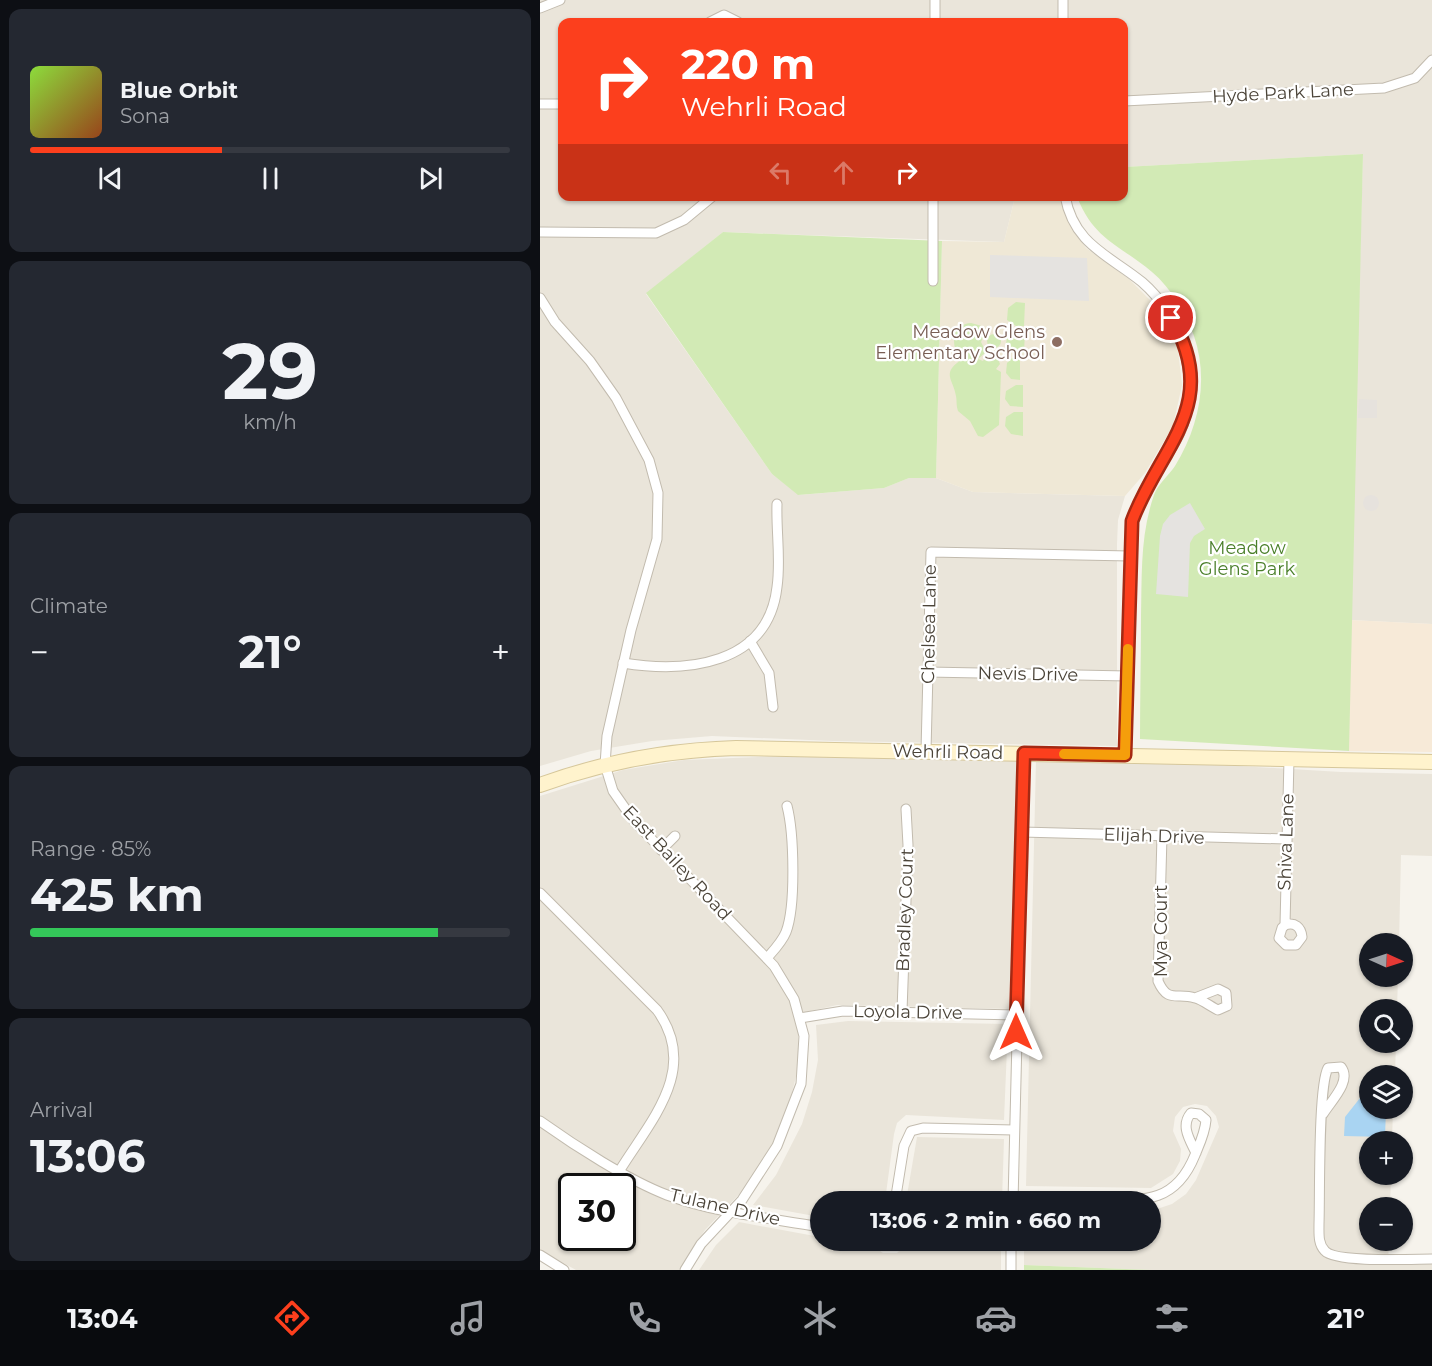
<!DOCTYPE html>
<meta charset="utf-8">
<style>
body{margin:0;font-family:Montserrat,sans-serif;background:#242831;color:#f1f3f6;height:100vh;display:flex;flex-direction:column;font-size:22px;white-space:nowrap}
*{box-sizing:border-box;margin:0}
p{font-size:20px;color:#9ea1a6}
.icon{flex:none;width:33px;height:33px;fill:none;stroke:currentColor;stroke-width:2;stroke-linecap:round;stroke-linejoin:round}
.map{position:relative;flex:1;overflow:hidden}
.details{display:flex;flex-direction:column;gap:9px;padding:9px;background:#0d0f14;width:540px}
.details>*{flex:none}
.hud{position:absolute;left:18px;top:18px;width:570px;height:183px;border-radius:12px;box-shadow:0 2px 4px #0004;background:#fc3f1d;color:#fff;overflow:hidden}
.needle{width:39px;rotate:93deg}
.controls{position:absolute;left:819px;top:933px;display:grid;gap:12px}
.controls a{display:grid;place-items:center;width:54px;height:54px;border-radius:50%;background:#171b24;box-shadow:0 2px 4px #0004;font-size:30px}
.speed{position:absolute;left:18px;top:1173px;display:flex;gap:12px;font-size:30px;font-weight:700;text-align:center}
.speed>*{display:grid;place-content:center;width:78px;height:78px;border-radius:50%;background:#171b24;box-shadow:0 2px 4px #0004;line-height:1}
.speed .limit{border:3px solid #111;border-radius:9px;background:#fff;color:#111}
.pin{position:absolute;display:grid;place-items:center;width:51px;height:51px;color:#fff;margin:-26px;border:3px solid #fff;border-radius:50%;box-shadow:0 2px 6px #0007}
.me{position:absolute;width:66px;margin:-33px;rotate:0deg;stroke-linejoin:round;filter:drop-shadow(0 0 4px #0008)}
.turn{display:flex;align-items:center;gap:21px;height:126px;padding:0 24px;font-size:27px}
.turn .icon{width:78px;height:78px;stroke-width:2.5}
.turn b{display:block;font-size:42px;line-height:51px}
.lanes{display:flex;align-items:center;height:57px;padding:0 24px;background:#0003;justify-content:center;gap:30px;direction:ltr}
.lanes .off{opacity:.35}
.big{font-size:45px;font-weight:700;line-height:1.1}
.details .widget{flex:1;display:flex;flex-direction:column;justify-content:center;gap:9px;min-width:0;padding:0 21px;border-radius:12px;background:#242831}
.details .dial{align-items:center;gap:0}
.dial b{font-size:78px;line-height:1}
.song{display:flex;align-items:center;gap:18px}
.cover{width:72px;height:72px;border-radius:9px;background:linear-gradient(135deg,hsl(90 70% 55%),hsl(20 70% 35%))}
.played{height:6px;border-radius:3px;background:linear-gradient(90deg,#fc3f1d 40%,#363941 40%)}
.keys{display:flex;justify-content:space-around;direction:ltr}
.heat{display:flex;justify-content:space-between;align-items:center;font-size:33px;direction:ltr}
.charge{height:9px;border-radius:4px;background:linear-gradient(90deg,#34c759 85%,#363941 0)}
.trip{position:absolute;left:270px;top:1191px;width:351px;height:60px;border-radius:30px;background:#171b24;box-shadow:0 2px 4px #0004;font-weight:700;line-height:60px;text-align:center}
.tabs{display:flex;height:96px;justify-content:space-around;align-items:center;background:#090b0e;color:#9ea1a6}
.tabs .icon{width:42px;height:42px}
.tabs .on{color:#fc3f1d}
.tabs b{font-size:27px;color:#f1f3f6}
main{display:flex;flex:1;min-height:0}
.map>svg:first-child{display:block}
.residential{fill:#eae5da;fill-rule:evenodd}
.commercial{fill:#f7ead8}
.industrial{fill:#e6e2dd}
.education{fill:#efe8d6}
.green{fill:#d2eab5}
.parking{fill:#e5e3e0}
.water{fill:#a9d4f2}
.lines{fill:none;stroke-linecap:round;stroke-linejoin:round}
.street-casing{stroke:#c2bbae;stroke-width:11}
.secondary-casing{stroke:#d6c79b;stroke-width:16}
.street{stroke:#fff;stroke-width:9}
.secondary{stroke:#fff3cd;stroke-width:14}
.route-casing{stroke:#a42913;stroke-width:15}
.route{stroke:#fc3f1d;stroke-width:10}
.slow{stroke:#f59e0b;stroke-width:10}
.education-dot{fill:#8d6e63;stroke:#fff;stroke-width:2}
.labels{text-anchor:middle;stroke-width:4.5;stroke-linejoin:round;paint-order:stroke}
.street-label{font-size:18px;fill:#4b4439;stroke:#fff}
.education-label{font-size:18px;fill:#785e54;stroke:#fff;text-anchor:end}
.park-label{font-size:18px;fill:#4a7f2a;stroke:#fff}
</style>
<main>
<section class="details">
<div class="widget">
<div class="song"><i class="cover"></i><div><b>Blue Orbit</b><p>Sona</p></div></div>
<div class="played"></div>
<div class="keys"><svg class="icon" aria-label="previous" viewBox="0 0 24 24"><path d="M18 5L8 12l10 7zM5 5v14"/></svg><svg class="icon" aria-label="pause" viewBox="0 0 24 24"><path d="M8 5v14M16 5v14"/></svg><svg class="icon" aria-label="next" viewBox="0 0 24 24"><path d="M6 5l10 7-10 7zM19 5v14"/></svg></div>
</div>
<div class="widget dial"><b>29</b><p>km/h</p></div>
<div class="widget"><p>Climate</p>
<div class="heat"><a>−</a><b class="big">21°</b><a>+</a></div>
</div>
<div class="widget"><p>Range · 85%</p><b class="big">425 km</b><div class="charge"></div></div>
<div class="widget"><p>Arrival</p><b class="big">13:06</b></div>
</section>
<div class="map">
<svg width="892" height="1270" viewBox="0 0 892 1270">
<rect width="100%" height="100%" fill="#f6f3ec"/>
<g class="residential">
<path d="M0,0H892V624L810,620L823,154L584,167V22H22V196L475,197L464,242L183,232L106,294L232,474L259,495L344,488L369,478H396L433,492L585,496L578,520L577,544V746L293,741L172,736L112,741L51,751L0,766Z"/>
<path d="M244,756L480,757L472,1009L297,1005L253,1015L258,1031L259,1065L247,1112L228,1153L205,1188L165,1230L139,1270H36L0,1250V796L83,770L144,760ZM32,1186H82V1238H32Z"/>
<path d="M496,760L615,761L801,772L892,774V856L861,855L859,943L830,944V976L858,977L857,1009L830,1010V1042L856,1043L855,1075L830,1076V1108L853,1109L852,1141L830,1142V1174L851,1175L850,1207L830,1208V1240L849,1241L848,1263L892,1264V1270H611L484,1265V1241L610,1240L611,1211L632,1204L646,1194L656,1180L679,1127L676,1116L667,1106L655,1104L643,1107L635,1117L633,1131L641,1149L640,1161L633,1174L611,1188L486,1186Z"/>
<path d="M308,1021L468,1024L464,1120L366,1115L357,1123L354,1134L345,1201L280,1202V1217L213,1205L236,1175L262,1124L272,1092L278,1060L276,1025Z"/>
<path d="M377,1137L464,1139L462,1201H366Z"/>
<path d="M199,1222L280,1237V1240L300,1241L333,1246L343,1253H357L369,1241H461V1270H159L176,1245Z"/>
</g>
<path class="commercial" d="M810,620L892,624V752L809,751Z"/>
<g class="industrial">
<path d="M819,399L837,400V418H818Z"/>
<circle cx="831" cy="503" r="8"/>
</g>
<path class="education" d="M475,197H520L532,228L546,248L589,279L610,300L633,335L638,350L642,385L633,426L605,473L585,496L433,492L396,478L402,241L464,242Z"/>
<g class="green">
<path d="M823,154L809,751L600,739C600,698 601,657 601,616C602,575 600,535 614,495C618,484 628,476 635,466C659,427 669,380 654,336C645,312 631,288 612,272C579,244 555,241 537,197L584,196V167Z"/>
<path d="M183,232L402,241L396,478H369L344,488L258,495L232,474L106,293Z"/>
<path d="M476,302L485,303L484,326H476L467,320L468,308Z"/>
<path d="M431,323L442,326L446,331L441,342L446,352L438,359L443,361L446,356L457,357L460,364L456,369L461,372L459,425L443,437L438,436L430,421L418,411C416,405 417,401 416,396C413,378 400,373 424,358L415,348C412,334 417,324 431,323Z"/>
<path d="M485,330L484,353L470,351L466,345L467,336L474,331Z"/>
<circle cx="454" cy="341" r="7"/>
<path d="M480,357V380L471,379L466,373L467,363L472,358Z"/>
<path d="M476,385H483V407L470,406L465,399L466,391Z"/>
<path d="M474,412H483V436L471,434L465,426L466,417Z"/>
<path d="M484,1265L611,1270H484Z"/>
</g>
<g class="parking">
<path d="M450,255L547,258L549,301L450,297Z"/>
<path d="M650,503L665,529L654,536L650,543L648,597L616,594L620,536L623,524L630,515Z"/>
</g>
<path class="water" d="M828,1079L830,1108L846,1109L845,1137L804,1136L805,1117L820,1098Z"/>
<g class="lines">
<defs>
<g id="street">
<path d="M0,8L20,0"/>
<path d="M170,22L184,15L198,22"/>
<path d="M395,22V0"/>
<path d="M523,22V0"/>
<path d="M584,101L844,88L875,78L892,60"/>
<path d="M0,104H22"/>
<path d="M393,196V281"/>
<path d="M525,196C534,245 569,255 602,282C640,315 658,371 645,419C639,441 623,460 611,479C603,492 597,506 592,521L585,755"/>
<path d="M0,232L116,233L144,220L173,196"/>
<path d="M0,298L15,322L50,361L76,398L109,460L118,493L117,539L91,630L67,736L65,765L73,791L94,821L234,966L254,999L264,1036L261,1084L237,1146L202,1200L161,1244L145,1270"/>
<path d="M210,641L229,673L233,707"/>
<path d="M83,663C145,673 228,666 237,587C241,560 236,531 237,504"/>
<path d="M388,672L587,676"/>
<path d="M386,751L391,552L590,556"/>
<path d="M482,832L746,839"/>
<path d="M622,836L618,981C628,1004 637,992 655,998C663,1000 671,1007 678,1010L687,1006L686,993L678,989L655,998"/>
<path d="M121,850L135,836"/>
<path d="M0,893L117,1010C160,1069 111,1120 80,1170"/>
<path d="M745,925C755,922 761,927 762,937L756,945H746L739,938L742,928L745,925L749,759"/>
<path d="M227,958C234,950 242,942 246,932C256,906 254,833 247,806"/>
<path d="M362,1011L368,845L366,809"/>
<path d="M260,1018L303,1011L476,1015"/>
<path d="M783,1114C791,1101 812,1081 801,1067L788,1068C778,1086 780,1196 779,1224C779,1234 778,1244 785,1251C796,1263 873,1259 892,1259"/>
<path d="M0,1121C35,1146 88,1180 127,1195C176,1213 230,1218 280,1227"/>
<path d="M473,1197C499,1198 525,1198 551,1199C599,1200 634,1207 655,1155C660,1143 665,1133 666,1120L659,1114L651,1113C640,1126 650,1140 656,1153"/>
<path d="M355,1202L364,1146L371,1131L383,1128L474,1130"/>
<path d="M473,1202L484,753"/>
<path d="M0,1255L24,1270"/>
<path d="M471,1270V1240"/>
</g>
<path id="secondary" d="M0,785C63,762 129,750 196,748L892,762"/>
</defs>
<use href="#street" class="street-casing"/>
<use href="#secondary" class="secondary-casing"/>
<use href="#street" class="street"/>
<use href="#secondary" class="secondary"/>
</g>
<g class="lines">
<defs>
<path id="route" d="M476,1032L484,753L585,755L592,521C619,448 683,404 631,318"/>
</defs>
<use href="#route" class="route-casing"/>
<use href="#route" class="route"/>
<path class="slow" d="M524,754L585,755L588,649"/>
</g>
<circle class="education-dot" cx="517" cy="342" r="6"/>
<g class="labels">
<g class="street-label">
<text transform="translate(743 93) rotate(-3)" y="6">Hyde Park Lane</text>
<text transform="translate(389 624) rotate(-89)" y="6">Chelsea Lane</text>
<text transform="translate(488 674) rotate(1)" y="6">Nevis Drive</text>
<text transform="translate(408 752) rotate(1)" y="6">Wehrli Road</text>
<text transform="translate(614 836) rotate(2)" y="6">Elijah Drive</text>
<text transform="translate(746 842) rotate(-88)" y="6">Shiva Lane</text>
<text transform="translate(137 863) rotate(47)" y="6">East Bailey Road</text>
<text transform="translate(365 910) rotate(-88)" y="6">Bradley Court</text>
<text transform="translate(621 931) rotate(-90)" y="6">Mya Court</text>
<text transform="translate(368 1012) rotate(1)" y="6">Loyola Drive</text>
<text transform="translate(185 1207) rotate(13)" y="6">Tulane Drive</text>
</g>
<g class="education-label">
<text x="505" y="338">Meadow Glens<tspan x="505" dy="21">Elementary School</tspan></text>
</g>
<g class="park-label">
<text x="707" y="554">Meadow<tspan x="707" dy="21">Glens Park</tspan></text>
</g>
</g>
</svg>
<div class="controls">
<a><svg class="needle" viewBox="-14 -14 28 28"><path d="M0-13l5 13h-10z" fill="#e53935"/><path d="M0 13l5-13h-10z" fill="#9ea1a6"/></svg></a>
<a><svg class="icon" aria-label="search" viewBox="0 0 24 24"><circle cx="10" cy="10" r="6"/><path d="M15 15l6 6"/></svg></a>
<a><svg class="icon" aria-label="layers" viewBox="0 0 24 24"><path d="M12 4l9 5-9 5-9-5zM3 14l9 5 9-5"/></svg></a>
<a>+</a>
<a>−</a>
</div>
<div class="speed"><div class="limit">30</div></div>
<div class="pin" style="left:631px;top:318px;background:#d93025"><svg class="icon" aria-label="arrive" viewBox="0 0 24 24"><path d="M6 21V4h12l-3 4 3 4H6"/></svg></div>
<svg class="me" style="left:476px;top:1032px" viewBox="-20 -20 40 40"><path d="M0-17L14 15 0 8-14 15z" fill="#fc3f1d" stroke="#fff" stroke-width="4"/></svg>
<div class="trip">13:06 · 2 min · 660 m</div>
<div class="hud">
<div class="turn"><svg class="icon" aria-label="right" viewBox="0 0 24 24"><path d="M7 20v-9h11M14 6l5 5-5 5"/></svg><div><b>220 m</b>Wehrli Road</div></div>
<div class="lanes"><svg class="icon off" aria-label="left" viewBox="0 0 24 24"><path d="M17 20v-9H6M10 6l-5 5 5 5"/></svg><svg class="icon off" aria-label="ahead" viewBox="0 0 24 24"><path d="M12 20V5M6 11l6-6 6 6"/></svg><svg class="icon" aria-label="right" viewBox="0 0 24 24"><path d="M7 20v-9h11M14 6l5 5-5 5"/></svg></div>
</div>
</div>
</main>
<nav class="tabs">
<b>13:04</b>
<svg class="icon on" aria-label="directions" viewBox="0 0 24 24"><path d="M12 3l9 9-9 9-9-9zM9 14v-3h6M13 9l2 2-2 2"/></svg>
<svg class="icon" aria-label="music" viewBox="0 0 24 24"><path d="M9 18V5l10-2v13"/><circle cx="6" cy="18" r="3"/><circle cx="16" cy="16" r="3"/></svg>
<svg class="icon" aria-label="phone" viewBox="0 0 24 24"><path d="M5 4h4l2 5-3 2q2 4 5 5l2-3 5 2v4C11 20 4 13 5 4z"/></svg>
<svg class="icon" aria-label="climate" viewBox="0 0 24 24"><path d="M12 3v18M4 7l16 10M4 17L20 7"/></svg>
<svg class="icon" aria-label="car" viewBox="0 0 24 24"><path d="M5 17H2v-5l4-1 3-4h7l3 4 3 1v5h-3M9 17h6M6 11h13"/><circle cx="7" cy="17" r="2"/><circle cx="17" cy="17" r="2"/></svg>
<svg class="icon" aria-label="filters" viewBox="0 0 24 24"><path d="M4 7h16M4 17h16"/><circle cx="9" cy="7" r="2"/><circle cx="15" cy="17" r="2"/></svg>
<b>21°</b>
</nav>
